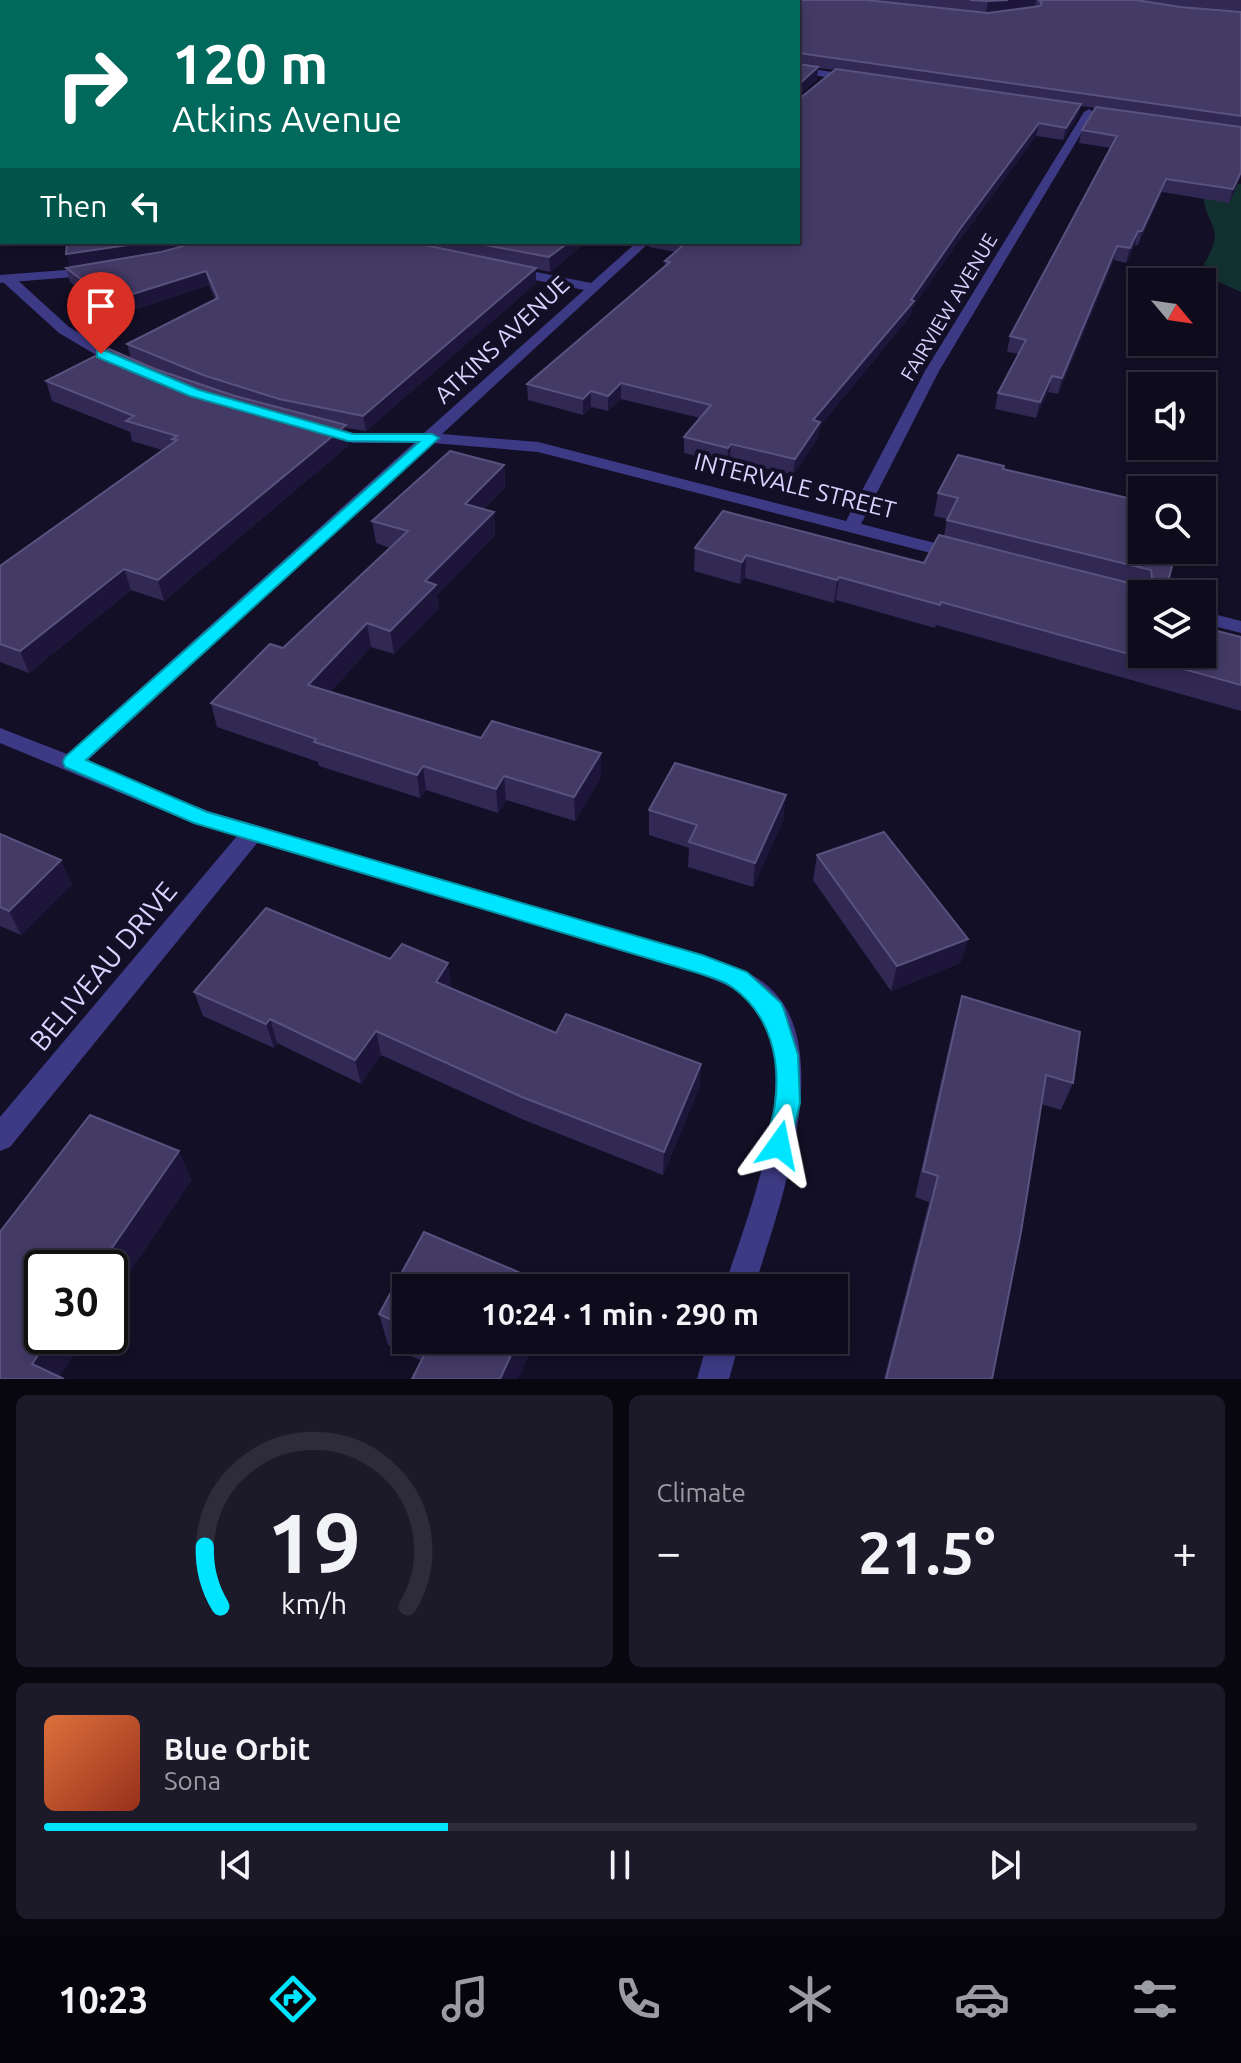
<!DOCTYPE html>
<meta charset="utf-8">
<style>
body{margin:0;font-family:Ubuntu,sans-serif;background:#1c1929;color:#f1f3f6;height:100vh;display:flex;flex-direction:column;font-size:30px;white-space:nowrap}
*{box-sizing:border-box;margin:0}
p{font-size:26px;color:#9b9ba3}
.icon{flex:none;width:44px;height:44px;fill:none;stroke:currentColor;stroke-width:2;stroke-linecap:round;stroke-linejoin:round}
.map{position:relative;height:1379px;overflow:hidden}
.details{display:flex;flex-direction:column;gap:16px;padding:16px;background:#08060f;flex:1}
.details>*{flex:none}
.guide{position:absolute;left:0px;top:0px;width:800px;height:244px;box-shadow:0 4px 12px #0003,0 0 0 2px #2e2b3b;background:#00695c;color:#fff;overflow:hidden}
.needle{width:52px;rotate:119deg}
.controls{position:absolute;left:1128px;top:268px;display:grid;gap:16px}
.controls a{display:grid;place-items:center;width:88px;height:88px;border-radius:0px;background:#0e0b1c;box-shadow:0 4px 12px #0003,0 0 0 2px #2e2b3b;font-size:40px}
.speed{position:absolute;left:24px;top:1250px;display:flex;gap:16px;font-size:40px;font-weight:700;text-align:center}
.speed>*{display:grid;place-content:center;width:104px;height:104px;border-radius:50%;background:#0e0b1c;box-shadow:0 4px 12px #0003,0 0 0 2px #2e2b3b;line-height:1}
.speed .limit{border:4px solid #111;border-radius:12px;background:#fff;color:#111}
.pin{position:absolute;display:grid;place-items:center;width:68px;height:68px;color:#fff;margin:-82px -34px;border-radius:50% 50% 50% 0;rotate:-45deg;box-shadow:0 0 8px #0007}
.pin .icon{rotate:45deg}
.me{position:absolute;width:88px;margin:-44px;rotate:12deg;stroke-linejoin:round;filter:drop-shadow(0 0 6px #0008)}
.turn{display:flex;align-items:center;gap:28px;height:168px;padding:0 40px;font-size:36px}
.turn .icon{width:104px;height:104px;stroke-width:2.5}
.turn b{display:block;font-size:56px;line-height:68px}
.then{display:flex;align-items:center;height:76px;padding:0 40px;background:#0003;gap:16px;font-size:30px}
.big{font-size:60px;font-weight:700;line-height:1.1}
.details .widget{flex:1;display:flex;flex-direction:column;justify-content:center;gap:12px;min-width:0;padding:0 28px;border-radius:12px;background:#1c1929}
.details .dial{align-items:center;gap:0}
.dial svg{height:208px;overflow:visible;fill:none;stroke:#2e2b3b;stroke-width:7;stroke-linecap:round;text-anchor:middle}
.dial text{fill:#f1f3f6;stroke:none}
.song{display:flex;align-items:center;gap:24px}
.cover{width:96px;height:96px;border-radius:12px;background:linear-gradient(135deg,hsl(20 70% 55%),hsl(10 70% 35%))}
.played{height:8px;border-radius:4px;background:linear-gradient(90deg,#00e5ff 35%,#2e2b3b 35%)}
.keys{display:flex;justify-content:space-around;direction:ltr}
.heat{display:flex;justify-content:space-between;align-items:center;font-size:44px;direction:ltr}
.details .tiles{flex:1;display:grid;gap:16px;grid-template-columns:1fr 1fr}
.widget:last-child{grid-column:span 2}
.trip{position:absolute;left:392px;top:1274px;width:456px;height:80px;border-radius:0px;background:#0e0b1c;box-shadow:0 4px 12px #0003,0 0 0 2px #2e2b3b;font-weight:700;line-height:80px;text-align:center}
.dock{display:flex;height:128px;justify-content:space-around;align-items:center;background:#06040b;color:#9b9ba3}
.dock .icon{width:56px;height:56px}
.dock .selected{color:#00e5ff}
.dock b{font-size:36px;color:#f1f3f6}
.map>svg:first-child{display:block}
.green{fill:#12302f}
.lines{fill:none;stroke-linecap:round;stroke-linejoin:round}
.minor{fill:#3d3a85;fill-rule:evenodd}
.tertiary{fill:#3d3a85;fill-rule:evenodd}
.wall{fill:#312854;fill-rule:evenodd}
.shaded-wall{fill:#1d163a}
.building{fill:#433a66;stroke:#5a527e;stroke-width:2}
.route{fill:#00e5ff;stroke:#0095a6;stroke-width:2}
.labels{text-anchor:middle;stroke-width:8;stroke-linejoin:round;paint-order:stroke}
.far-street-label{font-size:20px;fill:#d9d4ff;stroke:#130f26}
.street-label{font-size:24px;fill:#d9d4ff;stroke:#130f26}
.near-street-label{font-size:28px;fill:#d9d4ff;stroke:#130f26}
</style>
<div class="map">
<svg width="1241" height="1379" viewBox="0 0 1241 1379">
<rect width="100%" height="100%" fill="#130f26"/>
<path class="green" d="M1241,184V292L1212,279L1204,264C1227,225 1207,230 1203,195L1226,185Z"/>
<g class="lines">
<g class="minor">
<path d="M798,67L853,75L858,78L853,81L798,73Z"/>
<path d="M1089,109L1094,112L939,371L861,524L962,550L965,554L962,558H950L538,452L433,443L86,762L208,811L702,955C725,963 750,970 769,987C839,1049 777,1214 754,1288H724C747,1217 802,1082 760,1013C748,992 720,982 699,974L258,842L10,1147L0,1151V1117L237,836L193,823L0,743V728L67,754L414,443H353L318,433V427L353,433H424L584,290L506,274V268L511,267L591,283L637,242H650L442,434L538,442L846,521L925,371L1084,112Z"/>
<path d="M3,276H13L69,327L130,363V369H120L59,333L3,282Z"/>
<path d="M1202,611L1241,621V633L1202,623Z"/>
<path d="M708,1340H740L729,1379H697Z"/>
</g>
<path class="tertiary" d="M92,268L97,269V275L0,283V275Z"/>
</g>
<g class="wall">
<path d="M202,0H1241V11L1207,9L1241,12V176L1229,203L1162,192L1138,245H1135L1126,263L1114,260L1058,394L1048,392L1036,418L995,409L998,393L1019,354L1007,352L1010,336L1111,148L1079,143L1082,130L1096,108L1080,106L1078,116L1063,140L1036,136L958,242L912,308L911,315L820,426L818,438L793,475L730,460L727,464L684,453V437L700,418L621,399L608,411L591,407L583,415L528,400L527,384L665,266V261L675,252L649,247V242H798V2ZM950,9L986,12L1009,10L988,13ZM818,68L835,70L799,99L798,96L817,79Z"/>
<path d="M198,242H587L550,272L536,269V283L366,431L346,428L349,445L164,601L131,590L29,673L0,662V566L162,450L132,441L130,432L52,401L46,381L131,359L127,344L215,299L209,285L115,316L70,282L66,268Z"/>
<path d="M504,465L505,487L484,509L494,512L495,535L437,595L439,608L394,654L371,647L330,692L481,738L601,753V777L575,821L506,800L498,813L426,790L420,798L319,766L318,762L217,727L211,703L283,648L390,548L376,543L372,521Z"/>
<path d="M1003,469L1176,550L1142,654L1241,637V711L936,625L935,628L836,600L834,603L745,578L740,584L694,571L695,548L924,563L944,536L947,519L934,516L938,493Z"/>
<path d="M786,795L783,820L753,887L688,867L689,848L649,835V810Z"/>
<path d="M0,834L72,884L21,935L0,926Z"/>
<path d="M817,855L968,939L960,963L891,991L813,880Z"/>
<path d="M452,988L556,1033L701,1064L699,1088L663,1175L524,1120L381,1055L361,1084L277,1043L274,1048L203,1016L194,992Z"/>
<path d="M962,996L1073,1083L1061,1110L1041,1104L992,1379H884L929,1202L915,1197L954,1024Z"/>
<path d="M424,1232L544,1283V1288H406V1340H535L518,1379H412L422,1361L388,1345L379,1314Z"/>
</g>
<g class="shaded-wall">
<path d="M1008,0H1036L1035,9L986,12L988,1Z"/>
<path d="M818,67L817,79L798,96V85Z"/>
<path d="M1081,104L1078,116L1063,140L1066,128Z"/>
<path d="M1039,123L1036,136L958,242L912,308L911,315L820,426L818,438L793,475L795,459L813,420L911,300L960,229Z"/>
<path d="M0,158H2V174L0,175Z"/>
<path d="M1241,172V176L1229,203L1233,189Z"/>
<path d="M1166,179L1162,192L1138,245L1142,231Z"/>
<path d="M1138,231L1135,245L1126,263L1130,248Z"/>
<path d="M141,242H197L131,260L70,268L66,254Z"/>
<path d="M569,242H587L550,272L549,257Z"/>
<path d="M1117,246L1114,260L1058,394L1062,378Z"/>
<path d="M536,268V283L366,431L363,416Z"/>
<path d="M206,271L209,285L115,316L111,301Z"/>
<path d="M1052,376L1048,392L1036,418L1040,402Z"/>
<path d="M621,383V399L608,411V396Z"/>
<path d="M591,391V407L583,415V399Z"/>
<path d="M346,425L349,445L164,601L158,580Z"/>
<path d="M731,444L730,460L727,464L728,448Z"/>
<path d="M504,465L505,487L467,526L465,504Z"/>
<path d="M494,512L495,535L437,595L439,608L394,654L390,631L425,581Z"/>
<path d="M746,555L745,578L740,584L742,562Z"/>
<path d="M124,569L131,590L29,673L20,651Z"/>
<path d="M839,577L836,600L834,603L837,580Z"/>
<path d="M367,623L371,647L314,709L308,685Z"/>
<path d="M601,753V777L575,821L574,797Z"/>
<path d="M423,766L426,790L420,798L417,775Z"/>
<path d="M504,776L506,800L498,813L496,789Z"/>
<path d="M786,795L783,820L753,887L755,863Z"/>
<path d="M61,860L72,884L21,935L9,911Z"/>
<path d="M968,939L960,963L891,991L897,966Z"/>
<path d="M448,963L452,988L436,982Z"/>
<path d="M270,1019L277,1043L274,1048L266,1024Z"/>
<path d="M376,1031L381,1055L361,1084L355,1060Z"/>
<path d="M701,1064L699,1088L663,1175L664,1152Z"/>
<path d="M179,1151L192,1180L110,1302V1268H98Z"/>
<path d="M51,1336H87L58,1379L32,1364Z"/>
<path d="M518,1340H535L518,1379H500Z"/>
</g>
<g class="building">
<path d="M202,0H866L988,13L1040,6L1042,3L1039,0H1136L1180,7L1241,12V116L798,53V2H196Z"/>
<path d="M970,0H1008L988,1Z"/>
<path d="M798,64L818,67L798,85Z"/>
<path d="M836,69L1081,104L1066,128L1039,123L960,229L911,300L914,301L813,420L820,422L795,459L731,444L728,448L684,437L711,405L621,383L608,396L591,391L583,399L527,384L670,262L665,261L687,242H798V93L799,99Z"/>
<path d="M1096,107L1241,127V172L1233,189L1166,179L1142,231H1138L1130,248L1117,246L1062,378L1052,376L1040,402L998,393L1026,340L1010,336L1117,136L1082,130Z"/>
<path d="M0,118L2,119V158H0Z"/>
<path d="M67,242H141L128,245L66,254Z"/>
<path d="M198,242H410L536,268L363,416L279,399L203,375L127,344L218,298L206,271L111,301L66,268L161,252Z"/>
<path d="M469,242H569L549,257Z"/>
<path d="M109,349L155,369L235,396L346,425L158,580L124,569L20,651L0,644V566L177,440L172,439L177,436L126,421L134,416L46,381Z"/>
<path d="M450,451L504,465L465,504L494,512L425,581L436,585L390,631L367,623L308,685L481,738L492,721L601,753L574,797L504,776L496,789L423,766L417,775L314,742L316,739L211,703L270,644L283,648L408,531L372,521Z"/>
<path d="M958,455L1004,466L1003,469L1136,500L1137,496L1142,497V550H1176L1165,594H1142V654H1202V627L1241,637V685L941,602L940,605L839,577L837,580L746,555L742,562L695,548L723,511L924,563L939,535L1149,588L1153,585L1151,570L947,520L958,498L938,493Z"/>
<path d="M675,763L786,795L755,863L689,842L697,825L649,810Z"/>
<path d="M884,832L968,939L897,966L817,855Z"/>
<path d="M0,834L61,860L9,911L0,907Z"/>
<path d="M266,908L390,959L402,944L448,963L436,982L556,1033L566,1014L701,1064L664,1152L522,1097L376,1031L355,1060L270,1019L266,1024L194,992Z"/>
<path d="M962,996L1080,1032L1073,1083L1046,1075L1021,1232L992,1379H886L938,1176L923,1171Z"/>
<path d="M90,1115L179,1151L98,1268H42V1336H51L32,1364L64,1379H0V1232Z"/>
<path d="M424,1232L544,1283L542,1288H406V1327L379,1314Z"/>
<path d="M432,1340H518L500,1379H412Z"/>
</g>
<path class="route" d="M97,351H106L199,390L353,434H432L439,438L86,760L207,812L702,955L747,972L781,1003L784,1010L798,1055L800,1103L788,1153L779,1157L770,1153C764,1138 773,1121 775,1104C781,1059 770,1014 732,987C723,980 709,977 698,973L194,823L65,767L63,762L65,757L419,442L348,441L190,396L97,357Z"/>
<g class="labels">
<g class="far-street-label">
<text transform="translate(949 307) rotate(-59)" y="7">FAIRVIEW AVENUE</text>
</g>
<g class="street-label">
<text transform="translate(502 340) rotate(-43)" y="8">ATKINS AVENUE</text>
<text transform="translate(795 486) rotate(14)" y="8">INTERVALE STREET</text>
</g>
<g class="near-street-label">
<text transform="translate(103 966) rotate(-50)" y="10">BELIVEAU DRIVE</text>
</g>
</g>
</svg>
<div class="controls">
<a><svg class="needle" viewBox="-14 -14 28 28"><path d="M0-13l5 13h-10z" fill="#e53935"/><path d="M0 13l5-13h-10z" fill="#9b9ba3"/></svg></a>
<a><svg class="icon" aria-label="sound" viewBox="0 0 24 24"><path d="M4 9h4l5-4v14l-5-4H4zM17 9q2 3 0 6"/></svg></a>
<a><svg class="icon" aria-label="search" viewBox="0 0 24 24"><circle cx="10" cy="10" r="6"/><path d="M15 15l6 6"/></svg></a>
<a><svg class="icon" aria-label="layers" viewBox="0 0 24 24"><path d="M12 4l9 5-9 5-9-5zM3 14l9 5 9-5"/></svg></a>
</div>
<div class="speed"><div class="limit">30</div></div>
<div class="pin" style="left:101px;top:354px;background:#d93025"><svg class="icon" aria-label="arrive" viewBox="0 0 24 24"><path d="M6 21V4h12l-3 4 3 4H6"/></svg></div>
<svg class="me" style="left:779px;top:1145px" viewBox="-20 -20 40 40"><path d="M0-17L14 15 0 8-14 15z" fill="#00e5ff" stroke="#fff" stroke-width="4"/></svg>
<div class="trip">10:24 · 1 min · 290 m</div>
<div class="guide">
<div class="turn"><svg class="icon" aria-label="right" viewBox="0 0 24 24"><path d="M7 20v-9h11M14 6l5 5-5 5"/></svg><div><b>120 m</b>Atkins Avenue</div></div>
<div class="then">Then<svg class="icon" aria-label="left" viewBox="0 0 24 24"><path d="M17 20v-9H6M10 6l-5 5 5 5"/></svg></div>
</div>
</div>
<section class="details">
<div class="tiles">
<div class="widget dial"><svg viewBox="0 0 100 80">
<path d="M14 69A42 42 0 1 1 86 69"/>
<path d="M14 69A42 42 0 0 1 8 46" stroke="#00e5ff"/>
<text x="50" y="56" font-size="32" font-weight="700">19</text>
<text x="50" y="72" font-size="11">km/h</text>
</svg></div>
<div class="widget"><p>Climate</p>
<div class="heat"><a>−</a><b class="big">21.5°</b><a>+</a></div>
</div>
<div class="widget">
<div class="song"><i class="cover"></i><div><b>Blue Orbit</b><p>Sona</p></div></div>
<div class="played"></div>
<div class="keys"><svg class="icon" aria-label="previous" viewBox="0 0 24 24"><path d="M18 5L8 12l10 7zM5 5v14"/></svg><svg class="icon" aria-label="pause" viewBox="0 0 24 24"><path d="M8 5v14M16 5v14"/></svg><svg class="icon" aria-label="next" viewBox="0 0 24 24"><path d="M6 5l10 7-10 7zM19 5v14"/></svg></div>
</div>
</div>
</section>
<nav class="dock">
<b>10:23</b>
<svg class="icon selected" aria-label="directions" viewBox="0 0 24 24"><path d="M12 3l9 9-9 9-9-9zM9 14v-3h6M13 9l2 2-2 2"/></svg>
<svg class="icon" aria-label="music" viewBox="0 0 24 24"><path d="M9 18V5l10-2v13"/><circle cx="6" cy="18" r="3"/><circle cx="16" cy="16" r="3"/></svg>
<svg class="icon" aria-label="phone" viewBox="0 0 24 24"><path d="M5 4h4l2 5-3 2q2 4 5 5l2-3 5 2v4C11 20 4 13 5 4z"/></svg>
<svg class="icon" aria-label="climate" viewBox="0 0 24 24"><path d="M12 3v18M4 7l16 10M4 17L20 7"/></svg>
<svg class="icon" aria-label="car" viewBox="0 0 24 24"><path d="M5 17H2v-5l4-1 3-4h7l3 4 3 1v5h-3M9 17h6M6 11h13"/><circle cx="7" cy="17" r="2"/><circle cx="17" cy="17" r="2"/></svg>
<svg class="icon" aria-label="filters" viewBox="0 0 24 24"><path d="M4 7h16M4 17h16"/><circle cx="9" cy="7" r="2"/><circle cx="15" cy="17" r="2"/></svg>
</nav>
